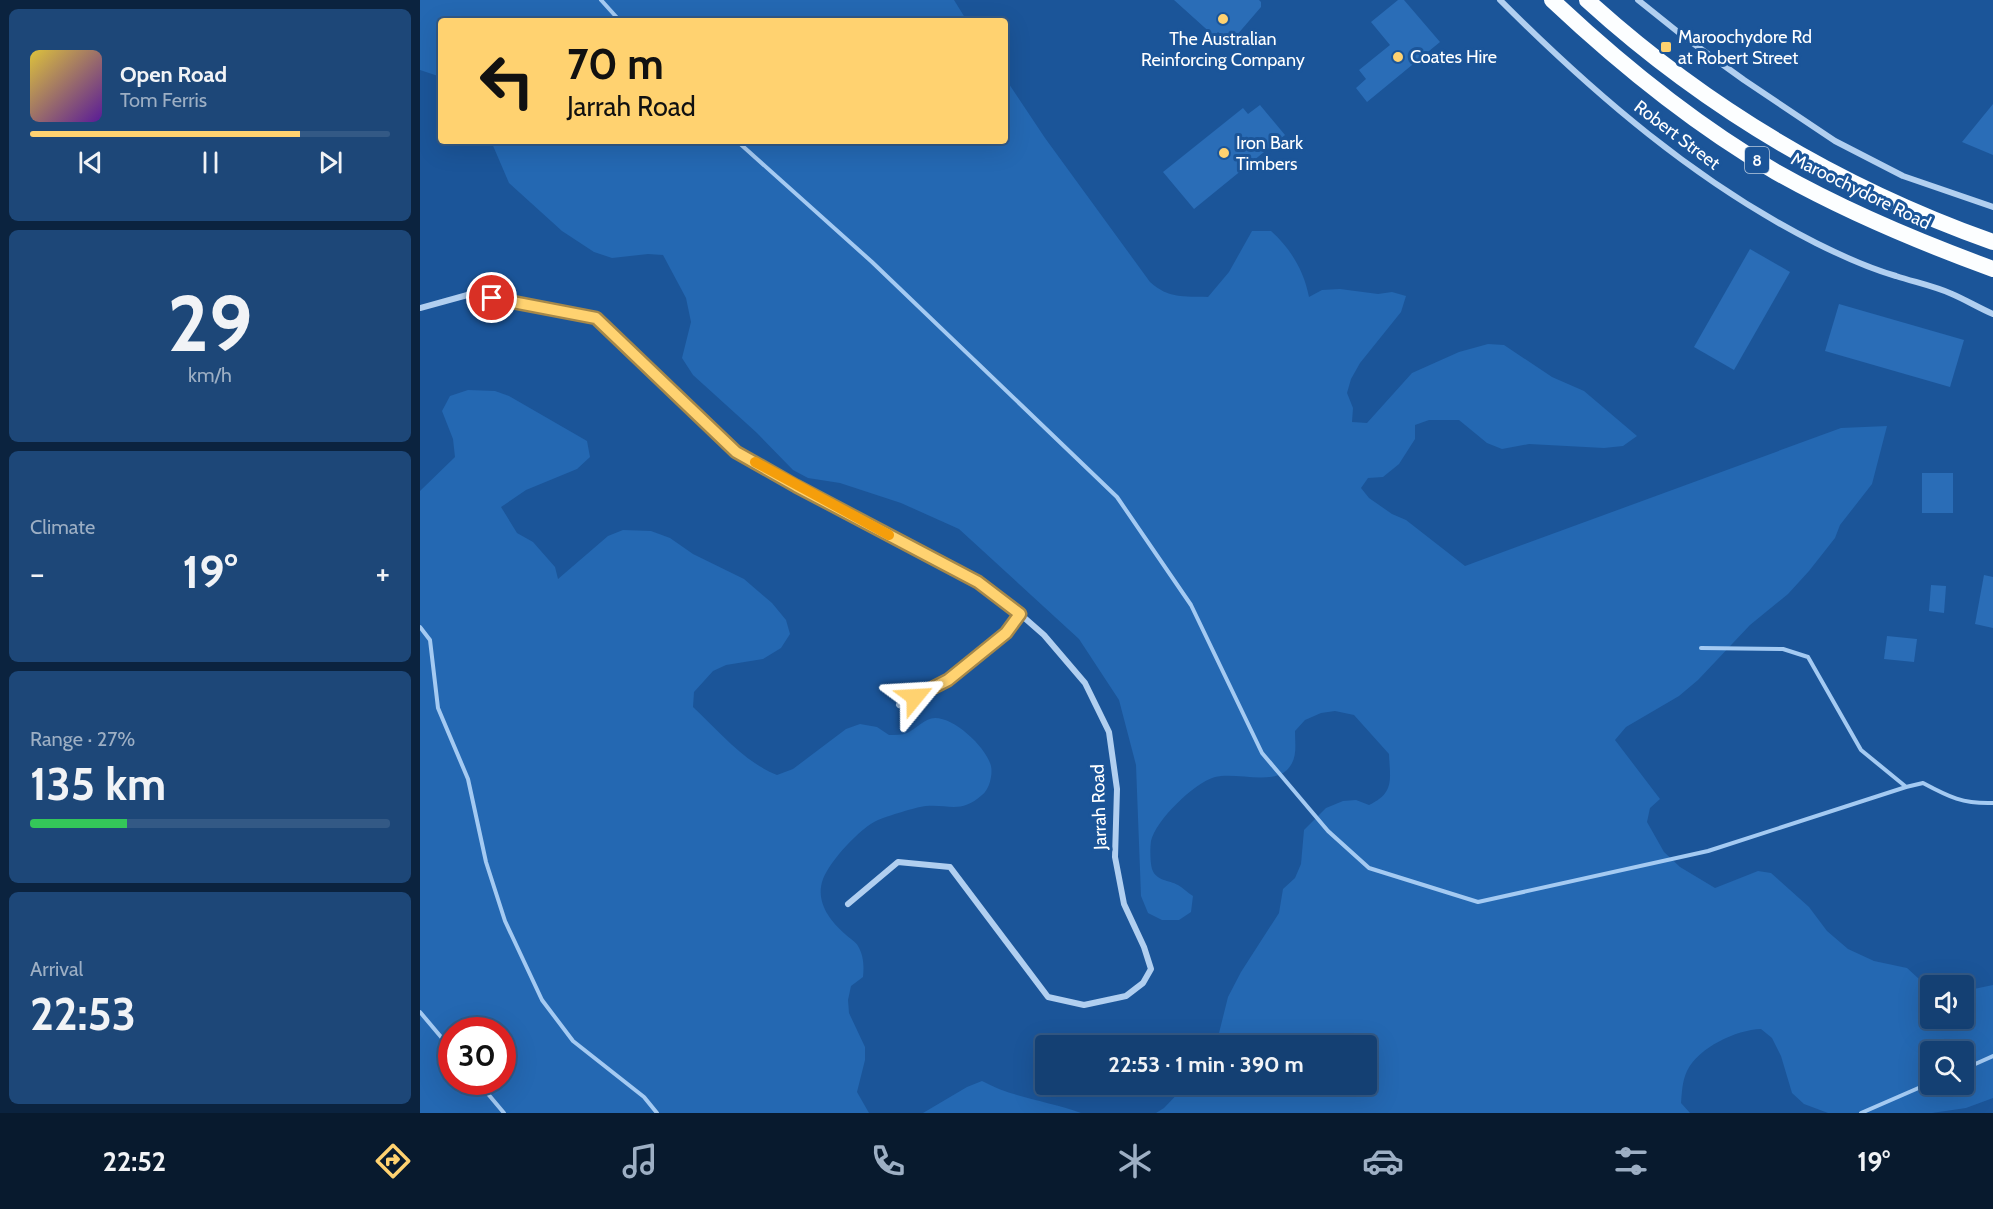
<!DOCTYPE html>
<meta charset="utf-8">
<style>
body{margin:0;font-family:Cabin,sans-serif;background:#1d4778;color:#f1f3f6;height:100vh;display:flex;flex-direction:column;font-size:22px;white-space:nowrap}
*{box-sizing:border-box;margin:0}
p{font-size:20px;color:#9dafc4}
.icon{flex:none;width:33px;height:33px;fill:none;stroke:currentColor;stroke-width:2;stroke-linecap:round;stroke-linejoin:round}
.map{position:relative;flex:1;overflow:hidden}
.sheet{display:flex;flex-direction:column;gap:9px;padding:9px;background:#0b233f;width:420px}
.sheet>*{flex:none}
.top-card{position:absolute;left:18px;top:18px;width:570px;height:126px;border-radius:6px;box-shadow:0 6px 24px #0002,0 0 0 2px #335985;background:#ffd270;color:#111;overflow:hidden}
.tools{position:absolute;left:1500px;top:975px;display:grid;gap:12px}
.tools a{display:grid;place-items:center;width:54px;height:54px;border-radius:6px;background:#144073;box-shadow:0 6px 24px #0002,0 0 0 2px #335985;font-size:30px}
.speed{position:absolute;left:18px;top:1017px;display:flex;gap:12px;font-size:30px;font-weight:700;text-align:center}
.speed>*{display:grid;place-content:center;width:78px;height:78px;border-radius:50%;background:#144073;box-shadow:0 6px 24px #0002,0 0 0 2px #335985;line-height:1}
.speed .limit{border:9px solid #d22;background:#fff;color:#111}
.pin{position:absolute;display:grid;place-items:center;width:51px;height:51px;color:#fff;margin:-26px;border:3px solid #fff;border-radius:50%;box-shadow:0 2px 6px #0007}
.me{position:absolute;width:66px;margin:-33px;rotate:63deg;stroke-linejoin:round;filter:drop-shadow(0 0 4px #0008)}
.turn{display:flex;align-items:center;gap:21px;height:126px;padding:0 30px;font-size:27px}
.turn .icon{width:78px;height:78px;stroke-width:2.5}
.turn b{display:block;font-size:42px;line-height:51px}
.big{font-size:45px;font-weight:700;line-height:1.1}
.sheet .tile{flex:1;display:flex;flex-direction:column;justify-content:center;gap:9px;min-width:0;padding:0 21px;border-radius:9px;background:#1d4778}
.sheet .dial{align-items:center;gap:0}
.dial b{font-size:78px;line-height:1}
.song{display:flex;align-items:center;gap:18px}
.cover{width:72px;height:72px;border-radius:9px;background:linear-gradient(135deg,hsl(50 70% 55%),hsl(270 70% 35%))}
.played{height:6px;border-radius:3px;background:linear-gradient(90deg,#ffd270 75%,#335985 75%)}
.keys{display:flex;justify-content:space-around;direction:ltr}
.heat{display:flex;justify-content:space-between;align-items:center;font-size:33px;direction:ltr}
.charge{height:9px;border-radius:4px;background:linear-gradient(90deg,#34c759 27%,#335985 0)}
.trip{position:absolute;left:615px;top:1035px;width:342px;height:60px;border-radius:6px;background:#144073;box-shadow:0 6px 24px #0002,0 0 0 2px #335985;font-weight:700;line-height:60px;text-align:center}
.tabs{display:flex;height:96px;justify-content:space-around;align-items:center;background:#081a2e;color:#9dafc4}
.tabs .icon{width:42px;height:42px}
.tabs .active{color:#ffd270}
.tabs b{font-size:27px;color:#f1f3f6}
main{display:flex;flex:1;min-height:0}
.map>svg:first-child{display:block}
.green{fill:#2468b2;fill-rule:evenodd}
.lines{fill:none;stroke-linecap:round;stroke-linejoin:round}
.stream{stroke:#a4caf2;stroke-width:4}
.building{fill:#2a6db7}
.minor{stroke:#b1cff0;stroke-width:6}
.trunk{stroke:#fcfeff;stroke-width:16}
.route-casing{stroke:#a68849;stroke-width:15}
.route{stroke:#ffd270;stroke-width:10}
.slow{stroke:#f59e0b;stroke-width:10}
.poi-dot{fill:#ffd270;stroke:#1b5599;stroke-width:2}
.labels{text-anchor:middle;stroke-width:6;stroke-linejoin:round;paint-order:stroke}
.shield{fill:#1b5599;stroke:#bbcce0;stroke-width:1.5}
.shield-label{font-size:16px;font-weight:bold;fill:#fff}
.poi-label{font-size:18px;fill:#fff;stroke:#1b5599;text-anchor:start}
.street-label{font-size:18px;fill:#fff;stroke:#1b5599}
</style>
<main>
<section class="sheet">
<div class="tile">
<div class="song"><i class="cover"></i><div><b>Open Road</b><p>Tom Ferris</p></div></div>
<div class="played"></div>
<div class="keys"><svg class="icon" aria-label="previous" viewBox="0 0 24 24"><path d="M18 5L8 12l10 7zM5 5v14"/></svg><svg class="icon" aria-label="pause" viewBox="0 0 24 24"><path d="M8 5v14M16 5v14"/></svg><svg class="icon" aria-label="next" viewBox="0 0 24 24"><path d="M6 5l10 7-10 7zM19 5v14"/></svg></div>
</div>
<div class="tile dial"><b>29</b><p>km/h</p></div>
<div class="tile"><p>Climate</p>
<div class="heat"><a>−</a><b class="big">19°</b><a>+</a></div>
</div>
<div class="tile"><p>Range · 27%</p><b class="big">135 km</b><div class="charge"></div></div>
<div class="tile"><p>Arrival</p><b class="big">22:53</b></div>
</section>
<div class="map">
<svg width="1573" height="1113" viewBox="0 0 1573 1113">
<rect width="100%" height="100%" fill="#1b5599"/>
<g class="green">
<path d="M0,0H534L547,21H21V77L0,70Z"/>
<path d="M585,78L625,138L730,282C749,299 763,296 788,297L809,272L832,231H851C871,249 884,271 889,297L902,290L920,289L958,294L972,292L986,296L981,312L940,363L931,379L927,393L933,408L932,422L947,423L992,373L1039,352L1068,344L1084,345L1132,377L1164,391L1217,436L1203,446L1184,448L1109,444L1082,449L1067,443L1039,420H1009L995,425V439L979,464L963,477L948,478L941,488L949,498L972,514L986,520L1045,566L1421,428L1467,426L1452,484L1420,525L1415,538L1389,571L1368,594L1330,625L1278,680L1259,696L1206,727L1195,740L1240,799L1230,808L1227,822L1244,852L1260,867L1295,888L1338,871L1351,873L1389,907L1407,931L1428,949L1454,961L1487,968L1510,989V1018H1544V991L1573,985V1098L1546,1108L1512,1113H1408L1384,1104L1372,1093L1361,1056L1352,1038L1341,1029C1316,1030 1279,1047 1267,1071C1262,1082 1262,1092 1261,1103L1270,1113H736L744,1108L766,1085L946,1084V1046L796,1045L808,997L821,972L859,913L863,889L875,878L881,864L884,830L906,808L923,801L936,800L949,805C975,793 970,779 969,754L934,715L915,711L901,713L885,720L875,731C875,745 878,759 867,770C851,785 816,772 795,777C774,783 736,820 731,841C730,848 730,862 732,869C736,881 749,880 758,885C763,888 768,893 773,896L771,912L759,920H742L728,913L721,896L716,765L699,700L659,639L539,529L481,503L420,483L388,478L373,470L337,433L273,375L262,358L271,322L266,298L243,255L228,254L192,258L174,252L142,231L89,183L71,141H585ZM1510,1052H1544V1084H1510Z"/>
<path d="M48,390L75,391L89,396L167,441L170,457L157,469L106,490L81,507L97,533L113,542L135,567L138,579L188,536L203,530L231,531L250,538L273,554L324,579L352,603L366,620L370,634L361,648L343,659L306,665L293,671L274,692L273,707C299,731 324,762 357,775L373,769L426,729L440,724L457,727L469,735C475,735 482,735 487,733C496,729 505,718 515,718C535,718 566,747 571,766C573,775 569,790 562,795C541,814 529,804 506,806C496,807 468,816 458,820C440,828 410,861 403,879C395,901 409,920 425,934C429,938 436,942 438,946C444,956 444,967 443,977L431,986L428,1000L429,1013L445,1047V1060L437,1092L449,1113H0V491L35,457L33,439L22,411L30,396ZM82,1030V1082H32V1030Z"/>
<path d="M562,1081C593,1098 629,1101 661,1113H503L547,1087Z"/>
</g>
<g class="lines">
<g class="stream">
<path d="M181,0L200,21"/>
<path d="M317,141L452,262L697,497L771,605L842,753L908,831L949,868L1058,902L1288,851L1486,787L1503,783C1529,797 1543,804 1573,803"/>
<path d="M0,627L10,640L18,708L48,779L66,862L85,921L122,1000L153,1041L224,1097L237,1113"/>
<path d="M1281,648L1363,649L1388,657L1441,750L1485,786"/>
<path d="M0,1012L32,1050"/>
<path d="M1544,1069L1573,1056"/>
<path d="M58,1082L84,1113"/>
<path d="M1441,1113L1510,1083"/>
</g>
</g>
<g class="building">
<path d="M754,0H839L841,2V7L810,43L798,32L794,36Z"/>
<path d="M978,0H984L1020,42L947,102L936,88L946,79L939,70L970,45L951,22Z"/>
<path d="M1573,104V155L1542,142Z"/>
<path d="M840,105L865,135L774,209L743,172L823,108L828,114Z"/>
<path d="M1330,249L1370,272L1314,370L1274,347Z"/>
<path d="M1419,304L1544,340L1530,387L1405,351Z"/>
<rect x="1502" y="473" width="31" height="40"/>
<path d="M1564,575L1573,577V628L1555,624Z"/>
<path d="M1511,585L1526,586L1524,613L1509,611Z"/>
<path d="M1467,636L1497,639L1494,662L1464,659Z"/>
</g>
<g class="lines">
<g class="minor">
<path d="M1080,0C1174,94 1277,183 1396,243C1422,256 1448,268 1476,276C1494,282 1514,286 1532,294C1546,300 1559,308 1573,314"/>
<path d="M1218,0L1263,36L1324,80L1415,141L1483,176L1573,207"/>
<path d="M0,308L51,294L176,318L316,451L376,486L558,582L600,614L624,635L665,683L689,732L697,789L695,857L704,904L724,947L731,969L723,983L706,996L664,1005L628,997L530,867L478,862L428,904"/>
<path d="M479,705L528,680L586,633L600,614"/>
</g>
<g class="trunk">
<path d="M1132,0C1200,64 1275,125 1356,172C1425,211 1499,242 1573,269"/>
<path d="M1167,0C1287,109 1421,188 1573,242"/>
</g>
</g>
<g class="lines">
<defs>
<path id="route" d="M72,298L176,318L316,452L376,486L558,582L600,614L586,633L528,680L495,697"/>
</defs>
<use href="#route" class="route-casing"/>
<use href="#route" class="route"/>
<path class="slow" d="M335,462L469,535"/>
</g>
<g class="poi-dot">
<circle cx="803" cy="19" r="6"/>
<rect x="1240" y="41" width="12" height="12" rx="3"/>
<circle cx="978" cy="57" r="6"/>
<circle cx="804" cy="153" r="6"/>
</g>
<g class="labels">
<rect class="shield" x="1325" y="147" width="24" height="26" rx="4.5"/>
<g class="shield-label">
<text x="1337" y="166">8</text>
</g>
<g class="poi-label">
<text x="1258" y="43">Maroochydore Rd<tspan x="1258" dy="21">at Robert Street</tspan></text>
<text x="803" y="45" text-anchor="middle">The Australian<tspan x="803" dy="21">Reinforcing Company</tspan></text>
<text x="990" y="63">Coates Hire</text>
<text x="816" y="149">Iron Bark<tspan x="816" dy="21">Timbers</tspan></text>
</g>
<g class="street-label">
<text transform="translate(1257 135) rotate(37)" y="6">Robert Street</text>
<text transform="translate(1441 191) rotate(26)" y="6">Maroochydore Road</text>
<text transform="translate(679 807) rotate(-92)" y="6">Jarrah Road</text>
</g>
</g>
</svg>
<div class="tools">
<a><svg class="icon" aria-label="sound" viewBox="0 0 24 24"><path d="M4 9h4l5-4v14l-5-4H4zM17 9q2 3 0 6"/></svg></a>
<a><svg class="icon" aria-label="search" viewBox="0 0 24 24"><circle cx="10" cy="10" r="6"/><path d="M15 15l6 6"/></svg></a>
</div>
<div class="speed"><div class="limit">30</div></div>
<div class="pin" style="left:72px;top:298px;background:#d93025"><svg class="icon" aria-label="arrive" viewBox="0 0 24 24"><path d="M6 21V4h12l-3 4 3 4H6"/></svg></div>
<svg class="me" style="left:495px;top:697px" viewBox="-20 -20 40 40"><path d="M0-17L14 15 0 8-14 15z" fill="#ffd270" stroke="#fff" stroke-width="4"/></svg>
<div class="trip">22:53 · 1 min · 390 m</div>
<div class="top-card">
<div class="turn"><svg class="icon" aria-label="left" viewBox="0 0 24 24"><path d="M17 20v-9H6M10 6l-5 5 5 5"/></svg><div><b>70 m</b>Jarrah Road</div></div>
</div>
</div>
</main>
<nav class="tabs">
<b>22:52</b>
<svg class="icon active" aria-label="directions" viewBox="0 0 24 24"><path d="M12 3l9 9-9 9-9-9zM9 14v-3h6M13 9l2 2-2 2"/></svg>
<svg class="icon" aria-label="music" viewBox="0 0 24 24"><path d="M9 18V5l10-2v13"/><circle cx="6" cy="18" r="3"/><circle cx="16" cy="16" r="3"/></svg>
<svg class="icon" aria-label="phone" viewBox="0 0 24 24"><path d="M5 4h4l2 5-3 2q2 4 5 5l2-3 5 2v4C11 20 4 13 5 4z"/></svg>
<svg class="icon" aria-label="climate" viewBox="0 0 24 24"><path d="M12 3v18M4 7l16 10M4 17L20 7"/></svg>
<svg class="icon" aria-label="car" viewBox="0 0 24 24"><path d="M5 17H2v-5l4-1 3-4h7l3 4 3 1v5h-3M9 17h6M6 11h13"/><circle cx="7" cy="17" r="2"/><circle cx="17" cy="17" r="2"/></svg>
<svg class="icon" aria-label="filters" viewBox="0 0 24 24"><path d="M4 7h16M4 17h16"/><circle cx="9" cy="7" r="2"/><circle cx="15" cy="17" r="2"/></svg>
<b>19°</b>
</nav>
